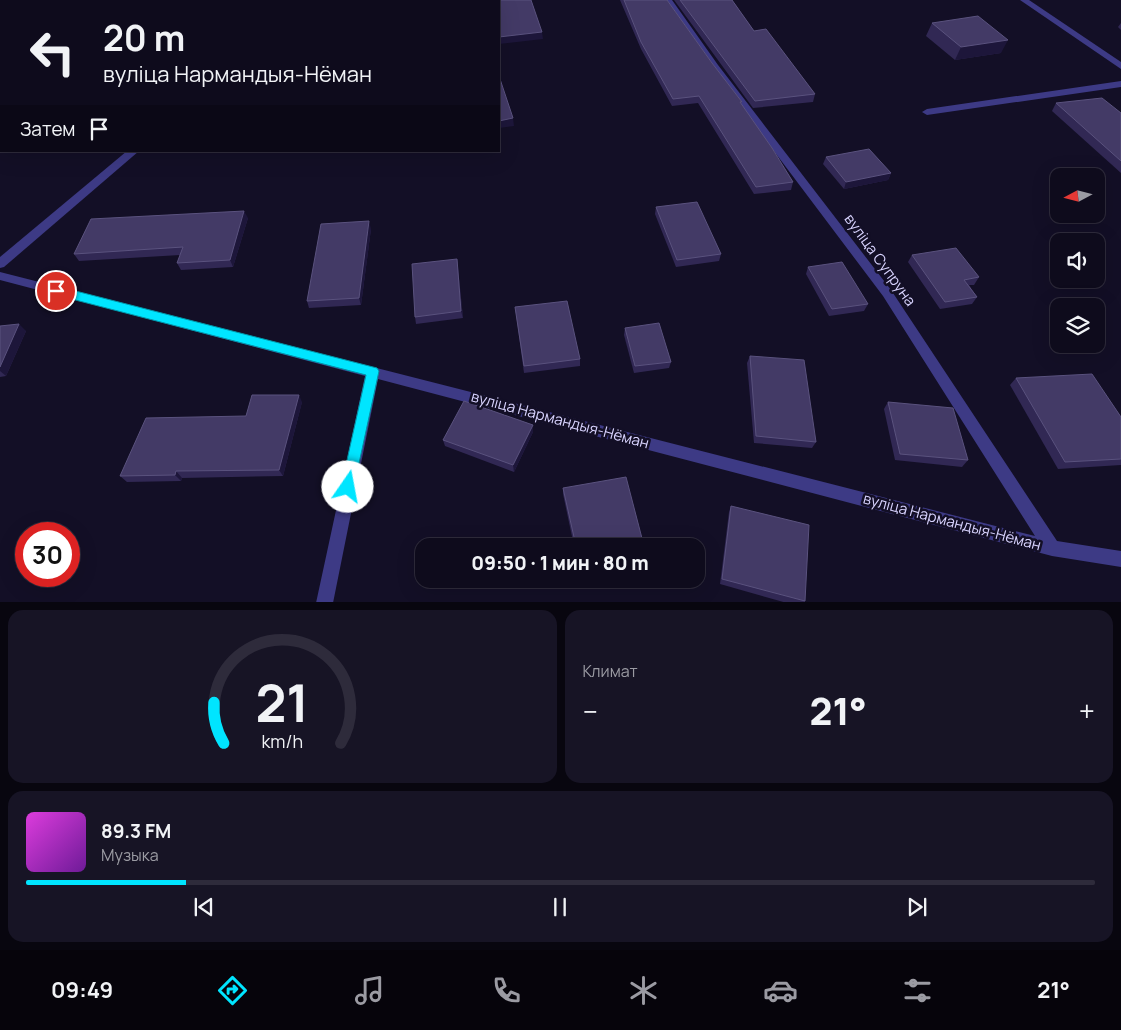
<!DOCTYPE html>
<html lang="ru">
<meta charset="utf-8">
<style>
body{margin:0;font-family:Manrope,sans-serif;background:#171425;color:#f1f3f6;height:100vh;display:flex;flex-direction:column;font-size:19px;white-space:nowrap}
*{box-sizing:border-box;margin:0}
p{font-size:16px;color:#9b9ba3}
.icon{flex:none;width:28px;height:28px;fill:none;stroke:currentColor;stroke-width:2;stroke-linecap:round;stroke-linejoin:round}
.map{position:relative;height:602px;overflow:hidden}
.drawer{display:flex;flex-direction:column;gap:8px;padding:8px;background:#08060f;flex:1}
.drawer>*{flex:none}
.hud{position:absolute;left:0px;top:0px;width:500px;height:152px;box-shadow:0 5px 20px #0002,0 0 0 1px #2e2b3b;background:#0e0b1c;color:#f1f3f6;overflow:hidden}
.needle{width:32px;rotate:263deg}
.controls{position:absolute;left:1050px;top:168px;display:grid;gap:10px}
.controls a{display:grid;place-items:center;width:55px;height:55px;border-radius:10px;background:#0e0b1c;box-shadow:0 5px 20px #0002,0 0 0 1px #2e2b3b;font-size:25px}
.speed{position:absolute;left:15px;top:522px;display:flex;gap:10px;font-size:25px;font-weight:700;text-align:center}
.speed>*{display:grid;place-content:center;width:65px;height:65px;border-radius:50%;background:#0e0b1c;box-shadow:0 5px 20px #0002,0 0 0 1px #2e2b3b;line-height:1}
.speed .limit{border:8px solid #d22;background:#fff;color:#111}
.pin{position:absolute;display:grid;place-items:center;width:42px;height:42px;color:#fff;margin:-21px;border:2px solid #fff;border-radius:50%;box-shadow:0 1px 5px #0007}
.me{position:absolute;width:55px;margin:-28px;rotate:12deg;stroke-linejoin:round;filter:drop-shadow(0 0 4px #0008)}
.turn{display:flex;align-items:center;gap:18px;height:105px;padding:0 20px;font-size:22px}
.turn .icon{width:65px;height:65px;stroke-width:2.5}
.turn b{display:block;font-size:35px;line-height:42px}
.then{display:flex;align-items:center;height:48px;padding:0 20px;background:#0003;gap:10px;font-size:19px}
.big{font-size:38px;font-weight:800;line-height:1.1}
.drawer .tile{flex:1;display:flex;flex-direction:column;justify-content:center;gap:8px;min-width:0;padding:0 18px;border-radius:15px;background:#171425}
.drawer .dial{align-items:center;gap:0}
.dial svg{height:130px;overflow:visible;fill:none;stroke:#2e2b3b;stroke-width:7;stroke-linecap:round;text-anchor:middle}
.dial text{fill:#f1f3f6;stroke:none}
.song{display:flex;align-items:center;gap:15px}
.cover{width:60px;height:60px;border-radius:8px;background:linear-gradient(135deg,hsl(300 70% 55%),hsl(280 70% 35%))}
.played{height:5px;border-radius:2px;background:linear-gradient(90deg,#00e5ff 15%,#2e2b3b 15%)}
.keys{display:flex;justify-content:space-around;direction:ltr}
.heat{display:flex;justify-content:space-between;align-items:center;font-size:28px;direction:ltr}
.drawer .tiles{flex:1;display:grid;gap:8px;grid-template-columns:1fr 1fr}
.tile:last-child{grid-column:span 2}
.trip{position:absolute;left:415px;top:538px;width:290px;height:50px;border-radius:15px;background:#0e0b1c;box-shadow:0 5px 20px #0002,0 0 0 1px #2e2b3b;font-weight:800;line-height:50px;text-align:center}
.tab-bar{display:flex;height:80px;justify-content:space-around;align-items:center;background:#06040b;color:#9b9ba3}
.tab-bar .icon{width:35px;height:35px}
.tab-bar .current{color:#00e5ff}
.tab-bar b{font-size:22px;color:#f1f3f6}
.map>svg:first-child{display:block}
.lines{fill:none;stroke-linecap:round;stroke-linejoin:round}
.minor{fill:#3d3a85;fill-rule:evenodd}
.wall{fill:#312854}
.shaded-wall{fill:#1d163a}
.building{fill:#433a66;stroke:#5a527e}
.route{fill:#00e5ff;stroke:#0095a6}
.labels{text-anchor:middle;stroke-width:5;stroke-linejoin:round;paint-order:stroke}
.street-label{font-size:15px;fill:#d9d4ff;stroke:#130f26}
</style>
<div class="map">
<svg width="1121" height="603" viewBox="0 0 1121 603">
<rect width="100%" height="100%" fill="#130f26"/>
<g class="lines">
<g class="minor">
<path d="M179,0H187L188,1H180Z"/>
<path d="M664,0H672L718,65L891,290L1057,541L1121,551V567L1052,556L378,379L333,603H316L365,376L0,280V272L1035,536L883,296L712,69Z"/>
<path d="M1020,0H1029L1121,62V69Z"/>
<path d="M1121,81V87L927,115L922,112L927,109Z"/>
<path d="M127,151H139L4,267L0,268V257Z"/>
</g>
</g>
<g class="wall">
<path d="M0,0H99L98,1H1V82H0Z"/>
<path d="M620,0H667L712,63L742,102L741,104L793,182L791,190L754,194L698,103L672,106L641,49Z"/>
<path d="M674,0H732L754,31L815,94L813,102L753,108Z"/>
<path d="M932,23L1001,53L955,60L926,36Z"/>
<path d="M1121,23V30L1118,27Z"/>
<path d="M1056,103L1121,113V173L1052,111Z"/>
<path d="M826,157L891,173L888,180L844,189L823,164Z"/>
<path d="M656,207L721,254L719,261L676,267L655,214Z"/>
<path d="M248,218L233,267L181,270L177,263L180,255L79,261L74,254Z"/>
<path d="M371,229L361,305L309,308L307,301Z"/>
<path d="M912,255L979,277L974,285H969L977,297L972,304L940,309L908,262Z"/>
<path d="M457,259L463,318L416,324L415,317Z"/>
<path d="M808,267L868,304L864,311L829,316L806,274Z"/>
<path d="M515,307L580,359V366L524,373Z"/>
<path d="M0,326L26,331L6,376L0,377Z"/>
<path d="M625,328L671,362L669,368L634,373L624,335Z"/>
<path d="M750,356L816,442L812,448L754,443L747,363Z"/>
<path d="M1016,378L1121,417V465L1058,469L1010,385Z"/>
<path d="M302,402L283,476L182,478L181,481L127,482L120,476L246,416Z"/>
<path d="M888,402L968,460L962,467L895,460L884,409Z"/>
<path d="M533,425V432L514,472L445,446L443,440Z"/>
<path d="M563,488L644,546H574L563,494Z"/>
<path d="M731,506L805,601L804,603H787L720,584L729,512Z"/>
<path d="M581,579H610L582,584Z"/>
</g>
<g class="shaded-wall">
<path d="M542,32L543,39L499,44V37Z"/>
<path d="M1008,40L1001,53L955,60L961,47Z"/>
<path d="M513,118L514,126L499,128V121Z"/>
<path d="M891,173L888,180L844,189L846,182Z"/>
<path d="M244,211L248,218L233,267L230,260Z"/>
<path d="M369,221L371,229L361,305L359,298Z"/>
<path d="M457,259L458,266L463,318L461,311Z"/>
<path d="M19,324L26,331L6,376L0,371V367Z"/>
<path d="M299,395L302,402L283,476L279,470Z"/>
<path d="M533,425V432L514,472L513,465Z"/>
<path d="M176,471L182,478L181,481L175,475Z"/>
</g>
<g class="building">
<path d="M0,0H93L92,1H1V74H0Z"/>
<rect x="144" y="0" width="36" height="1"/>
<path d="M430,0H531L542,32L499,37V1H430Z"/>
<path d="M624,0H667L712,63L742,102H740L772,148L793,182L756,187L699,96L673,99L641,42Z"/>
<path d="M680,0H732L754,31L766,29L815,94L755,101Z"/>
<path d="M978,16L1008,40L961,47L932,23Z"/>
<path d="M499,76L513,118L499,121Z"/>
<path d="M1102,98L1121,113V161L1056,103Z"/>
<path d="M869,149L891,173L846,182L826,157Z"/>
<path d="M697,202L721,254L677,260L656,207Z"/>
<path d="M244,211L230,260L177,263L183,247L74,254L91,219Z"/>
<path d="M369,221L359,298L307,301L321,224Z"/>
<path d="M956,248L979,277L964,280L977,297L945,302L912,255Z"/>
<path d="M457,259L461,311L415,317L412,264Z"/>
<path d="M842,262L868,304L832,309L808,267Z"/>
<path d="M567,301L580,359L524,366L515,307Z"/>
<path d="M659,323L671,362L635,366L625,328Z"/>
<path d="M19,324L0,367V326Z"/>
<path d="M750,356L804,360L816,442L756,436Z"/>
<path d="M1092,374L1121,417V459L1065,462L1016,378Z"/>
<path d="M252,395H299L279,470L176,471L175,475L120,476L146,418L246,416Z"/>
<path d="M464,401L533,425L513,465L443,440Z"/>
<path d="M888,402L953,408L968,460L900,454Z"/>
<path d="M626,477L644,546H576L563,488Z"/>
<path d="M731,506L809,525L805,601L722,579Z"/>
</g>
<path class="route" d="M56,286L377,368L379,371L353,491L348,493L343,491L341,487L366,375L52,294L50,291Z"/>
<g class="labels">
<g class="street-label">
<text transform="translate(880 260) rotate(54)" y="5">вуліца Супруна</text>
<text transform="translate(560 420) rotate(15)" y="5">вуліца Нармандыя-Нёман</text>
<text transform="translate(952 522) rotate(15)" y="5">вуліца Нармандыя-Нёман</text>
</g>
</g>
</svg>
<div class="controls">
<a><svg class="needle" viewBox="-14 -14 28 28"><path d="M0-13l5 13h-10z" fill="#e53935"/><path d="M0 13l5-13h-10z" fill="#9b9ba3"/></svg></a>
<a><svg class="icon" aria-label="sound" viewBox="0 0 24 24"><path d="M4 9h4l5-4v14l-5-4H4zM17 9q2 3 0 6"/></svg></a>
<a><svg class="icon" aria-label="layers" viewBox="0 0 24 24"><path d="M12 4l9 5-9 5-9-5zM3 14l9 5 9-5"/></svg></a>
</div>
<div class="speed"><div class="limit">30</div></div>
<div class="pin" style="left:56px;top:291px;background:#d93025"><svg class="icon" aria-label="arrive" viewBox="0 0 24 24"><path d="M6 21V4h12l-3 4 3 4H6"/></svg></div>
<svg class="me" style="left:348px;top:487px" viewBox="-20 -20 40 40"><circle r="19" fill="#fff"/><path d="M0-13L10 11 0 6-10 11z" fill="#00e5ff"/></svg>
<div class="trip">09:50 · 1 мин · 80 m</div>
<div class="hud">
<div class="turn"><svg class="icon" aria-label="left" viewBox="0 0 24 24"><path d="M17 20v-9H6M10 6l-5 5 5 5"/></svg><div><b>20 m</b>вуліца Нармандыя-Нёман</div></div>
<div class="then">Затем<svg class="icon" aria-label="arrive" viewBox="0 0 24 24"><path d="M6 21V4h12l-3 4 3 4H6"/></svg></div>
</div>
</div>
<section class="drawer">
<div class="tiles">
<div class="tile dial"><svg viewBox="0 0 100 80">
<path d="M14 69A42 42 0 1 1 86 69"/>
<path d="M14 69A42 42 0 0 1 8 44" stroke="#00e5ff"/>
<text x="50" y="56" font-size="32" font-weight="700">21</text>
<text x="50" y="72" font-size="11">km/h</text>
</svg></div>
<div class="tile"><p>Климат</p>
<div class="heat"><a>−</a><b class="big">21°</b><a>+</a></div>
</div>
<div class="tile">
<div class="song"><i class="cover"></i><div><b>89.3 FM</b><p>Музыка</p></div></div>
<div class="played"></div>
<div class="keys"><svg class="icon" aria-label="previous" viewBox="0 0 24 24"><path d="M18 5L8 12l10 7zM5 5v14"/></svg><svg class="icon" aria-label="pause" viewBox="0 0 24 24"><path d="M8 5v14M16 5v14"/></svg><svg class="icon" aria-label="next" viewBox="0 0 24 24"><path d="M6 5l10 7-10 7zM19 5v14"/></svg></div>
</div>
</div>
</section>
<nav class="tab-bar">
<b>09:49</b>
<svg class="icon current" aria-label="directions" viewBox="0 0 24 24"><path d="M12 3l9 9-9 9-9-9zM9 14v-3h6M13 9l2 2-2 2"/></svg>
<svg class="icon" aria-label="music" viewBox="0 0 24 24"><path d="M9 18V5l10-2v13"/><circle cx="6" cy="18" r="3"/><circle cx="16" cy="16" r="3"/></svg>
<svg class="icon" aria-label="phone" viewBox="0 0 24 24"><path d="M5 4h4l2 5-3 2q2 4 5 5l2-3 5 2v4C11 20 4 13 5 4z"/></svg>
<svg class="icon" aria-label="climate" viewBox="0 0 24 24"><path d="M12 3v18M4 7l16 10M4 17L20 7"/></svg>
<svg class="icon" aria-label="car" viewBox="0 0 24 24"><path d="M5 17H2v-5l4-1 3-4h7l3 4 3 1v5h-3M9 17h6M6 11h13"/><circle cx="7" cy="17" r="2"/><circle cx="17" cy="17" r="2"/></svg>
<svg class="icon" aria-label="filters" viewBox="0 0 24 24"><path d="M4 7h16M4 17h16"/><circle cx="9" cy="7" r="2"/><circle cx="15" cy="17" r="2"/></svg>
<b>21°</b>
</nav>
